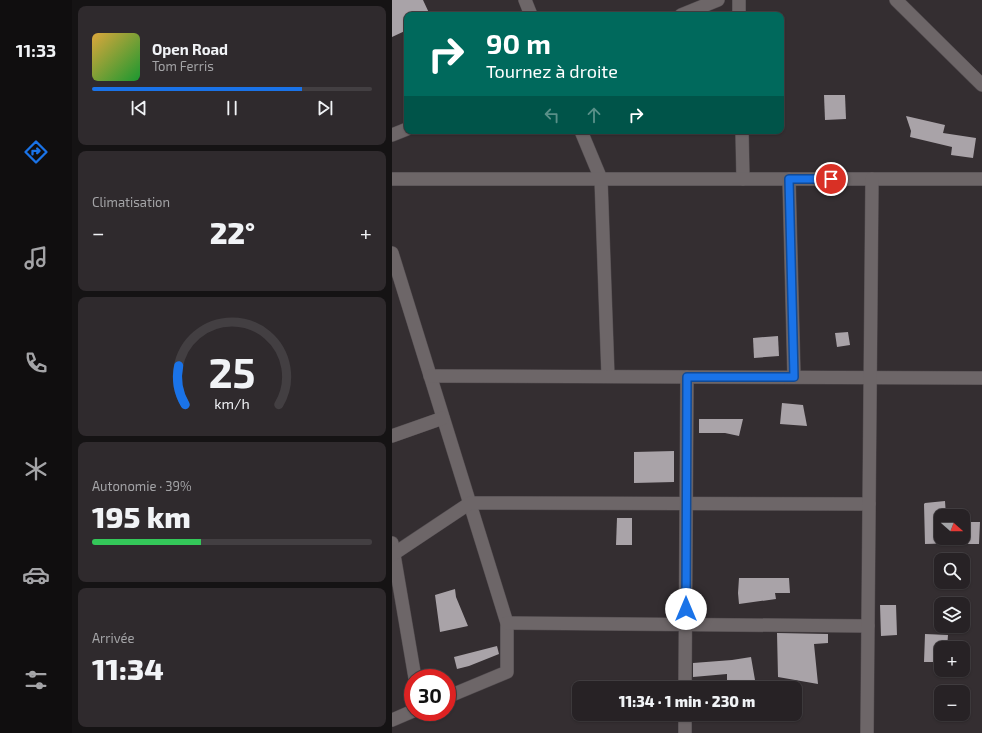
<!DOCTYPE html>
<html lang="fr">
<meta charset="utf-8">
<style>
body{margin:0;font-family:"Exo 2",sans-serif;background:#2f2a2d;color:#f1f3f6;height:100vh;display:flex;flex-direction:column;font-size:15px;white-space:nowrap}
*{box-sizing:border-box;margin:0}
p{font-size:13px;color:#a4a4a7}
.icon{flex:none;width:22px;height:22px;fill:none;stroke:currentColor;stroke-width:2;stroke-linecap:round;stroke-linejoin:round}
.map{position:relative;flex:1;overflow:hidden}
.panel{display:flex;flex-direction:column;gap:6px;padding:6px;background:#151314;width:320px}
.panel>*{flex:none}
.guide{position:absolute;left:12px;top:12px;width:380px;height:122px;border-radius:8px;box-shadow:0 1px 3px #0004,0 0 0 1px #433f42;background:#00695c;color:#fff;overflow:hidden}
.needle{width:26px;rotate:111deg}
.tools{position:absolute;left:542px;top:509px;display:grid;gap:8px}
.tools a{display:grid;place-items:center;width:36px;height:36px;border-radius:8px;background:#272225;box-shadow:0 1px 3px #0004,0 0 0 1px #433f42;font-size:20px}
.speed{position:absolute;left:12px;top:669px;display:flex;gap:8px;font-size:20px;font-weight:700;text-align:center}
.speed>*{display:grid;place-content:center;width:52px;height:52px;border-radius:50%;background:#272225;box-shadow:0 1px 3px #0004,0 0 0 1px #433f42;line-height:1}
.speed .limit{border:6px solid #d22;background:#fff;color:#111}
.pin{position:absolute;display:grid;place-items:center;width:34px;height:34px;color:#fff;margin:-17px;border:2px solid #fff;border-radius:50%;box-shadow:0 1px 4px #0007}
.me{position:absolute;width:44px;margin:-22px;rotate:0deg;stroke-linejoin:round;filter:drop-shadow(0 0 3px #0008)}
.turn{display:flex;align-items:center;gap:14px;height:84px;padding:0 16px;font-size:18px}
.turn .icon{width:52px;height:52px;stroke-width:2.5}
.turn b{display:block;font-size:28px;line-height:34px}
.lanes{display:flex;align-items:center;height:38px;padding:0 16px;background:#0003;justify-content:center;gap:20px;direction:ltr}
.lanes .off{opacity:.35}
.big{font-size:30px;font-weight:800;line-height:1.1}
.panel .card{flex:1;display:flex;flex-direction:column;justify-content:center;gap:6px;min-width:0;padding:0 14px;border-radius:8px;background:#2f2a2d}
.panel .dial{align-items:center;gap:0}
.dial svg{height:104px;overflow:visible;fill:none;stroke:#433f42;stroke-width:7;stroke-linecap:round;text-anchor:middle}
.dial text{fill:#f1f3f6;stroke:none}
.song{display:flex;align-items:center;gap:12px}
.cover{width:48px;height:48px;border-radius:6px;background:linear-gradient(135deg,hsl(40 70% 55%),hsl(130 70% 35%))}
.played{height:4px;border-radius:2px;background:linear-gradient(90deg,#1a73e8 75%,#433f42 75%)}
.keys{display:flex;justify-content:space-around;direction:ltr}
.heat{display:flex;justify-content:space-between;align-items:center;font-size:22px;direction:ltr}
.charge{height:6px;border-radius:3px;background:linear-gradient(90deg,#34c759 39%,#433f42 0)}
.trip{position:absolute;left:180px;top:681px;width:230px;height:40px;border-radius:8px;background:#272225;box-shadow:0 1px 3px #0004,0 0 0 1px #433f42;font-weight:800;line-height:40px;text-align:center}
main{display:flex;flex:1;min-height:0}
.dock{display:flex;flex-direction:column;width:72px;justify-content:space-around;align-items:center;background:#100e0f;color:#a4a4a7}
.dock .icon{width:28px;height:28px}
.dock .active{color:#1a73e8}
.dock b{font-size:18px;color:#f1f3f6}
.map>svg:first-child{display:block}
.building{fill:#a9a3a8}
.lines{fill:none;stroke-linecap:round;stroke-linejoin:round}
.street-casing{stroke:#514b4e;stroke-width:14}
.street{stroke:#6d6668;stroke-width:13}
.route-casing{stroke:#114b97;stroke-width:10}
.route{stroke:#1a73e8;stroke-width:7}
</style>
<main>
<nav class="dock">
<b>11:33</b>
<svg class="icon active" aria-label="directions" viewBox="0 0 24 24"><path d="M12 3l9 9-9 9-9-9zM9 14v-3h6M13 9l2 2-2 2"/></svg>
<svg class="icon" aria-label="music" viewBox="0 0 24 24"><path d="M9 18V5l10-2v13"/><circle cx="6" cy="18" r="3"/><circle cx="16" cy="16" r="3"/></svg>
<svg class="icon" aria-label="phone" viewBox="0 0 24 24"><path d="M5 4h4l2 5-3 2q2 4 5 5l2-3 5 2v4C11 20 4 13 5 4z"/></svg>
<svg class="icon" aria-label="climate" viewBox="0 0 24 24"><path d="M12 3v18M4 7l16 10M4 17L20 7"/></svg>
<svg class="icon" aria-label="car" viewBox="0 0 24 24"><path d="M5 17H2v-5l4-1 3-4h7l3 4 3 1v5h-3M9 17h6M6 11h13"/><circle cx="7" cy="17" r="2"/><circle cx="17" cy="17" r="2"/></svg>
<svg class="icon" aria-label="filters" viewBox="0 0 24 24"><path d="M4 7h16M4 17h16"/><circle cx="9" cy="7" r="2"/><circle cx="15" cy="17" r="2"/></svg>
</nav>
<section class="panel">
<div class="card">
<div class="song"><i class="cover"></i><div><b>Open Road</b><p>Tom Ferris</p></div></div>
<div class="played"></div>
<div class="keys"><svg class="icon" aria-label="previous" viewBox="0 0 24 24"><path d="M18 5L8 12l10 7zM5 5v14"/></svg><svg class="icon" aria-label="pause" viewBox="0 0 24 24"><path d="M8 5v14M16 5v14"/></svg><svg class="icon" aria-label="next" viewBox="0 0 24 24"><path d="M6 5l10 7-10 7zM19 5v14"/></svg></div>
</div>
<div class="card"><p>Climatisation</p>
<div class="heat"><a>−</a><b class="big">22°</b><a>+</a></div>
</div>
<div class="card dial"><svg viewBox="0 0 100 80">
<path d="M14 69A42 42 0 1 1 86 69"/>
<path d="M14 69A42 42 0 0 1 9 39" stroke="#1a73e8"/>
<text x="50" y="56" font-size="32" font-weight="700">25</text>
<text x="50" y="72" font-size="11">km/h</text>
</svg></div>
<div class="card"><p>Autonomie · 39%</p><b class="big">195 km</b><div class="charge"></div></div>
<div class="card"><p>Arrivée</p><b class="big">11:34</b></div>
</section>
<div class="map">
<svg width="590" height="733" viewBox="0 0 590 733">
<rect width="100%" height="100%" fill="#342e31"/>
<g class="building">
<path d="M0,0H31L38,15H15V30L0,37Z"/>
<path d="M432,95H453L454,119L433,120Z"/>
<path d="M514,116L553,125L551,133L584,138L581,158L559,155L560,147L518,137L519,131Z"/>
<path d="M456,332L458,345L445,347L443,333Z"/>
<path d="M386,336L387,356L362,358L361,338Z"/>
<path d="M390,403L411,405L415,426L388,424Z"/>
<path d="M307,419H351L347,436L333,433H307Z"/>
<path d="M282,451V482L242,483V452Z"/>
<path d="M553,501L554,516H549V538H571V522H588L587,544H569V543L533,544L532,504L533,503Z"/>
<path d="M225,518H240V545H224Z"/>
<path d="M347,578H397L398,593H383L384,599L347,604L346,593Z"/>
<path d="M63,589L64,597L76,626L48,632L43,595Z"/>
<path d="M488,605H504L505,635L489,636Z"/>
<path d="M385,633L436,634V643L422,644L426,684L386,677Z"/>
<path d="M533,634L556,635L555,648H549V662H532Z"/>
<path d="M105,646L107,654L77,666L65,669L62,657Z"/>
<path d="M359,657L363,680L335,683V674L301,677V663L340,660Z"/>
</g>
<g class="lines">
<defs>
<g id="street">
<path d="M133,0L139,15"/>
<path d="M347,0V15"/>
<path d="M504,0L590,85"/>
<path d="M289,15L326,0"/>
<path d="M189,131L209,179L216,376"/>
<path d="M350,131L351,179"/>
<path d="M0,135L15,129"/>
<path d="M0,179H590"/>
<path d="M397,179L402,377"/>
<path d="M0,253L115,623V672L55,697"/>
<path d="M38,376L590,378"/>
<path d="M0,436L51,418"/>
<path d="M0,543L23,678"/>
<path d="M0,555L78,503L477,504"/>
<path d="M115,623L476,626"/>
<path d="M293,688L295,377"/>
<path d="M0,720L21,711"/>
<path d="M293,733V714"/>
<path d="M475,733L480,179"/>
</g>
</defs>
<use href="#street" class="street-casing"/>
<use href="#street" class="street"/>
</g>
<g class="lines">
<defs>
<path id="route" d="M294,609L295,377H402L397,179H439"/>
</defs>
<use href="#route" class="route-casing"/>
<use href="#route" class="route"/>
</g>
</svg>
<div class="tools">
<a><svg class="needle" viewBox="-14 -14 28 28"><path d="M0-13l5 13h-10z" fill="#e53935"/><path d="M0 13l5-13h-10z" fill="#a4a4a7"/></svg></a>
<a><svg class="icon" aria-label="search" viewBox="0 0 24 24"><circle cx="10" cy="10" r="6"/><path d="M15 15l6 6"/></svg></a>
<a><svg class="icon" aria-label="layers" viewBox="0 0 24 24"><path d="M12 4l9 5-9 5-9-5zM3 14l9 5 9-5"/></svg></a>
<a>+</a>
<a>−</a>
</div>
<div class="speed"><div class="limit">30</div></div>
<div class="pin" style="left:439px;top:179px;background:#d93025"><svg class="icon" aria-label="arrive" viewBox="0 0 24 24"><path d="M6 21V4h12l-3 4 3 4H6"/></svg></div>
<svg class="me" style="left:294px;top:609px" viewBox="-20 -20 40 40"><circle r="19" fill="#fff"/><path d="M0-13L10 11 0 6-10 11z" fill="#1a73e8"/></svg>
<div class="trip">11:34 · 1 min · 230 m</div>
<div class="guide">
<div class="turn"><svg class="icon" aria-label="right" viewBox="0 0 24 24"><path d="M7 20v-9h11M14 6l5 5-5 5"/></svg><div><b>90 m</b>Tournez à droite</div></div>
<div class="lanes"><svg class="icon off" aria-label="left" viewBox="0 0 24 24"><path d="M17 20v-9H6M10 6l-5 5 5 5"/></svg><svg class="icon off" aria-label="ahead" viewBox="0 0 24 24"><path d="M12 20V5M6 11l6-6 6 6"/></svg><svg class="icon" aria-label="right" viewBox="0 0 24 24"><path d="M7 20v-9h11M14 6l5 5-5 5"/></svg></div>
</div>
</div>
</main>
